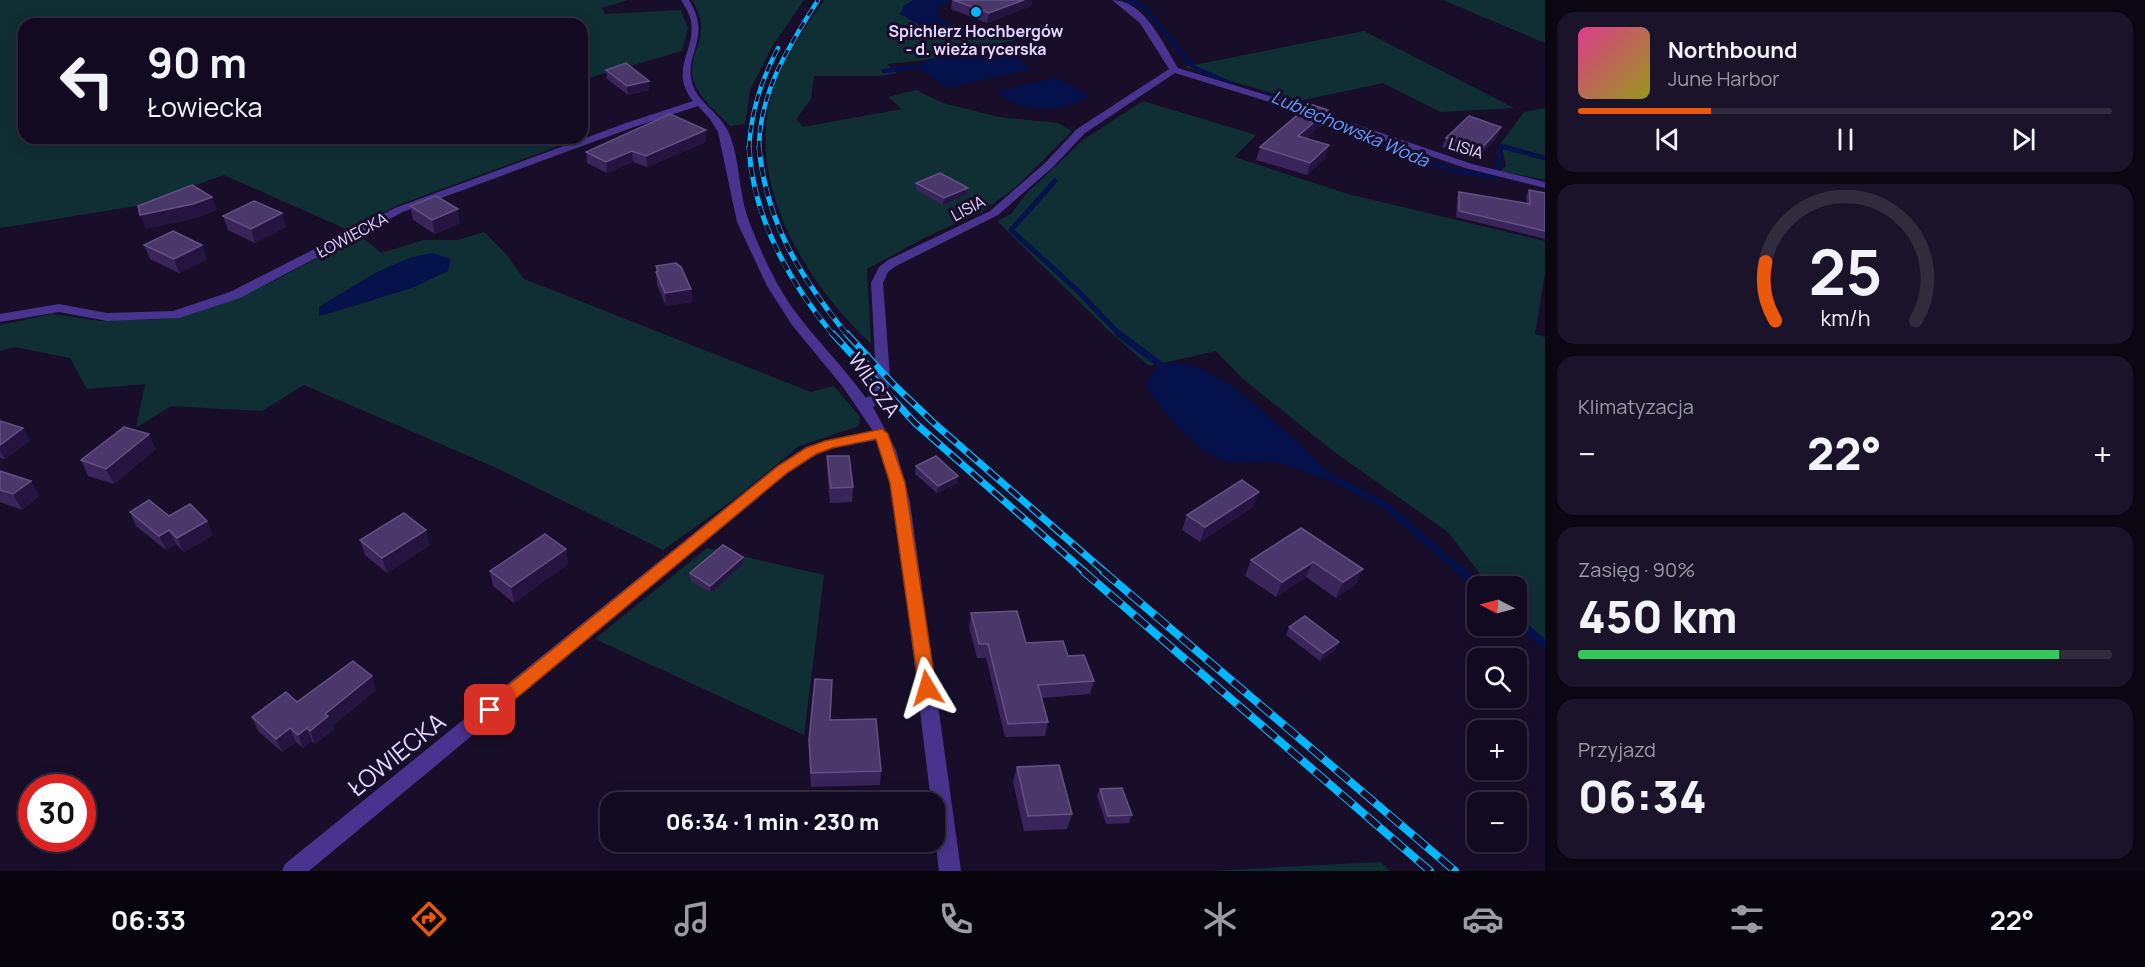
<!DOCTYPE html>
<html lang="pl">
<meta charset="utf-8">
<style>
body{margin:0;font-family:Manrope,sans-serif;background:#1b1329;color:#f1f3f6;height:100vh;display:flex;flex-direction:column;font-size:22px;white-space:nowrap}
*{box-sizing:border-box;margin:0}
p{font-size:20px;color:#9c9aa5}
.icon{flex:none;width:33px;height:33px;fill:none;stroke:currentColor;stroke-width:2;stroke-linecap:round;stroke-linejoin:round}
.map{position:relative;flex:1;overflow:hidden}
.drawer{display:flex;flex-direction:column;gap:12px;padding:12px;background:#0a0612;width:600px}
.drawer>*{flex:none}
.hud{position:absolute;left:18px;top:18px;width:570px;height:126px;border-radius:18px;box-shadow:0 3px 15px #0003,0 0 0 2px #312b3e;background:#120a20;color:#f1f3f6;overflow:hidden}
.needle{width:39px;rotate:276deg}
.tools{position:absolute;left:1467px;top:576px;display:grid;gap:12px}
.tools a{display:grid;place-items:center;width:60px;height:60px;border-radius:12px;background:#120a20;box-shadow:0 3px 15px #0003,0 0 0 2px #312b3e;font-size:30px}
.speed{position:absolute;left:18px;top:774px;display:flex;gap:12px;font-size:30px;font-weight:700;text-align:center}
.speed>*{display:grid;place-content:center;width:78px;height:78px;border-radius:50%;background:#120a20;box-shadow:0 3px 15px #0003,0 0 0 2px #312b3e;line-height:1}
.speed .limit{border:9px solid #d22;background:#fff;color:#111}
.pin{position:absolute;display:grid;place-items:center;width:51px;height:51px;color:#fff;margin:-26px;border-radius:12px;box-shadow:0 3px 9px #0006}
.me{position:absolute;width:66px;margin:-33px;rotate:353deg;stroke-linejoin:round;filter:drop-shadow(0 0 4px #0008)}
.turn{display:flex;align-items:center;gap:21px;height:126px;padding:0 30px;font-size:27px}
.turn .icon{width:78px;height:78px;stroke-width:2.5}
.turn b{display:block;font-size:42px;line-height:51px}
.big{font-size:45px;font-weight:800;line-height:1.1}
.drawer .tile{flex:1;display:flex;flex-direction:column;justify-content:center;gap:9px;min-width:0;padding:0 21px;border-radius:18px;background:#1b1329}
.drawer .dial{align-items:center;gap:0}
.dial svg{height:156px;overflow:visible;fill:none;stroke:#312b3e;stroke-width:7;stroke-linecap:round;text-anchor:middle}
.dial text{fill:#f1f3f6;stroke:none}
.song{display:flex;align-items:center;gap:18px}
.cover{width:72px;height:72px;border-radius:9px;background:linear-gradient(135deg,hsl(330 70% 55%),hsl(60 70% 35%))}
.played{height:6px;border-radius:3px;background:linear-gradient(90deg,#ea580c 25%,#312b3e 25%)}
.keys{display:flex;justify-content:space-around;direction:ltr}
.heat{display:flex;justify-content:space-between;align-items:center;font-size:33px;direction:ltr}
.charge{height:9px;border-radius:4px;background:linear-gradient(90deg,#34c759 90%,#312b3e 0)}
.trip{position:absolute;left:600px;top:792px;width:345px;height:60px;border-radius:18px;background:#120a20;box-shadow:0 3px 15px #0003,0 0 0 2px #312b3e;font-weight:800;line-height:60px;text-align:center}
.tabs{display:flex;height:96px;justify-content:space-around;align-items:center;background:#07040d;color:#9c9aa5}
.tabs .icon{width:42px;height:42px}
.tabs .on{color:#ea580c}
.tabs b{font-size:27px;color:#f1f3f6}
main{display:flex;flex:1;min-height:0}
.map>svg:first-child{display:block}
.green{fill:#102f35;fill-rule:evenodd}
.water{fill:#05124c}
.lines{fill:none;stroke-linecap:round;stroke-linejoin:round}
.stream-far3{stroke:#05124c;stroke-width:4.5}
.stream-far2{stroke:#05124c;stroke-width:5}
.stream-far1{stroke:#05124c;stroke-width:7}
.stream{stroke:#05124c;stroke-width:9}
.minor{fill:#48348e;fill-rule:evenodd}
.rail-far3-casing{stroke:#03b8ff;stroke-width:4.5}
.rail-far2-casing{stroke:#03b8ff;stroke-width:5}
.rail-far1-casing{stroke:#03b8ff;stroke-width:7}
.rail-casing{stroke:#03b8ff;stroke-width:8}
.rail-far3{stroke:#180e2a;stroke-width:3;stroke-dasharray:8;stroke-linecap:butt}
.rail-far2{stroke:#180e2a;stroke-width:4;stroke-dasharray:10;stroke-linecap:butt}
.rail-far1{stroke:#180e2a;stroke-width:4.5;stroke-dasharray:14;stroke-linecap:butt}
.rail{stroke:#180e2a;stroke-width:6;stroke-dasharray:17;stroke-linecap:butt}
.wall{fill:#392559}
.shaded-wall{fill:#24143f}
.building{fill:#4b386b;stroke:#635182;stroke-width:1.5}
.route{fill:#ea580c;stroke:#983908;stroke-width:1.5}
.poi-dot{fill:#03b8ff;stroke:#180e2a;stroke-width:2}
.labels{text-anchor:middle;stroke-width:6;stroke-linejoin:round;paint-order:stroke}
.far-poi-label{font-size:16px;font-weight:bold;fill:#e3d7ff;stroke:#180e2a}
.far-street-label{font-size:16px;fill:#e3d7ff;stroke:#180e2a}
.far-water-label{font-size:18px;font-style:italic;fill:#659cff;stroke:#180e2a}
.street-label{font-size:20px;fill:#e3d7ff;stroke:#180e2a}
.near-street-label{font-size:24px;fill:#e3d7ff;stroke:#180e2a}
</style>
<main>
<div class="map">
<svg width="1545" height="871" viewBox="0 0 1545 871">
<rect width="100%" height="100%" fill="#180e2a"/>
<g class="green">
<path d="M0,0H628L602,8L605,14L681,10L688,28L682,51L582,80V24H24V138L578,139L396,206L348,230L224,175L136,206L0,228Z"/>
<path d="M692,0H804L773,45L750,90L745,124L730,126C719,114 699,98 694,82C684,52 716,39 692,0Z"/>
<path d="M824,0H913L904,6L901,14L980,34L997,29L1016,40L926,60L887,64L897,73L879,76H814L811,99L796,119L803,127L902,109L888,97L916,90L943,103L999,117L1058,123L1072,131L1017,186L982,212L928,236L867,269L871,344C806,283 745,184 772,92C782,59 805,28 824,0Z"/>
<path d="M1443,0H1545V43Z"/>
<path d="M1364,31L1514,108L1441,112L1383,83L1299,101L1184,67Z"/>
<path d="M1143,101L1256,135L1234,157L1348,194L1545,241V273L1535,334L1545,337V645L1517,622L1516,586H1489L1448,532L1337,454L1242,378L1216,351L1149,366L1107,329L997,221L1011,214L1028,192L1083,140Z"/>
<path d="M1545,108V180L1500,171L1506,166L1501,143L1524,112Z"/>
<path d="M484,232L506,254L524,279L811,392L834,386L860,417L859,426L799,446L737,497L663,550L501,470L304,385L262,411L171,406L136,428L145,384L87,389L70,358L15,347L0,351V325L52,314L100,321L165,319L236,298L280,278L359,235L381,253L424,240H458ZM414,256L374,300L319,316V307L374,274Z"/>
<path d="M707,548L824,575L804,735L595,639Z"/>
<path d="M1380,862L1390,871H1209Z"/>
</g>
<g class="water">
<path d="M913,0H951L937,9L942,20L980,34C946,41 929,31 900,14L904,6Z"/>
<path d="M998,45L1033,69L947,88L917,67L926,60Z"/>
<path d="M1056,78L1090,96C1065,112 1017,115 997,91Z"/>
<path d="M433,253L451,259L448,271L412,288L319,316V307C355,286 391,259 433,253Z"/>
<path d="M1174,362L1198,367L1231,385L1295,439L1327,472L1326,480C1309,474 1291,465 1274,462C1257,460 1240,465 1223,460C1197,452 1158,408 1146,384L1155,370Z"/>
</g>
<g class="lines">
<g class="stream-far3">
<path d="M1125,0L1143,6L1193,67L1234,85"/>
<path d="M884,71L917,67"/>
<path d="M1262,94L1311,110"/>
<path d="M1334,122L1390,149"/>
<path d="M1501,149V146L1511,149"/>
</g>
<g class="stream-far2">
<path d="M1386,147L1454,171L1496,177L1501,147"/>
<path d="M1505,147L1545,158"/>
<path d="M1055,181L1011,230L1077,290L1121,336"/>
</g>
<g class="stream-far1">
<path d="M1119,334L1170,372"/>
<path d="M1321,472L1386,506L1462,572"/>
</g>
<g class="stream">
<path d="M1461,571L1478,586"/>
<path d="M1516,620L1545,645"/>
</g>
<path class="minor" d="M681,0H689C714,40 680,56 694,88C701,104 720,114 728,131C741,160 738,194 750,224C761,252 774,281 791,306C814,338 843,366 866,398L874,393L876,377L871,283L879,267L888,260L990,211L1045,163L1077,129L1169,69L1140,23L1112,0C1145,0 1163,44 1178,68L1306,107L1472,164L1545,182V188L1465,168L1299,111L1175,73L1085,133L1053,167L998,215L896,266L888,272L883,283L890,377L888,395L873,407L896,450L910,502L961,871H939L934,829V802H931L897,519L886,467L877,440L833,448L816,455L788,473L309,871H282L285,864L778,465L806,447L825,441L873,431L843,387L792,325L767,286L737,222L718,132L710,119L698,106L634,127L403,212L240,298L179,318L107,321L59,312L0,322V314L59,304L107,313L173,311L230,292L395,208L626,123L693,101C667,68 699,49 690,17C688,11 684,5 681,0Z"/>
<defs>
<g id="rail-far3">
<path d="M749,149C751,111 761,81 778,48"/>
<path d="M759,149C759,92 789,46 818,0"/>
</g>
<g id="rail-far2">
<path d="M749,147C753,219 789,282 834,336"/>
<path d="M759,147C766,223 801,278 848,336"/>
</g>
<g id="rail-far1">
<path d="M833,334L915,423L1085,572"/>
<path d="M847,334L893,384L936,425L1105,572"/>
</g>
<g id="rail">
<path d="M1083,571L1430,871"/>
<path d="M1103,571L1455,871"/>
</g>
</defs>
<use href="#rail-far3" class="rail-far3-casing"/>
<use href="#rail-far2" class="rail-far2-casing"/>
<use href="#rail-far1" class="rail-far1-casing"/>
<use href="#rail" class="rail-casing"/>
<use href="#rail-far3" class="rail-far3"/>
<use href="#rail-far2" class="rail-far2"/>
<use href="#rail-far1" class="rail-far1"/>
<use href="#rail" class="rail"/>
</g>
<g class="wall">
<path d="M952,0H1032L1031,6L987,23L951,9Z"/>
<path d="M606,70L649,81V90L628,95L607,79Z"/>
<path d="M1324,122L1306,139L1329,145L1325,158L1307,175L1256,160L1260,147Z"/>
<path d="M706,130V142L647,167L633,162L607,173L587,163L586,152Z"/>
<path d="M1497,137L1478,158L1442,147L1446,138Z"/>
<path d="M916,183L968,188L967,194L943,205L916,190Z"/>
<path d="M1529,190L1545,193V239L1456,217L1457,198L1459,192L1527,204L1526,196Z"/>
<path d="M410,206L460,223L435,234L413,220Z"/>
<path d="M223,216L286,227L255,243L228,230Z"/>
<path d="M144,245L207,259L179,273L150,259Z"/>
<path d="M656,266L691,289L692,302L666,306L657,285Z"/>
<path d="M0,421L23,428L30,441L5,459L0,458Z"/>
<path d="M156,449L114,484L88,476L81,460Z"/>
<path d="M827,456L853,487L852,502L830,503L827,471Z"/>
<path d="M916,466L957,483L937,493L915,474Z"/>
<path d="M0,471L31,481L39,496L22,510L0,502Z"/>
<path d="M1253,507L1200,542L1182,530L1187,515Z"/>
<path d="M130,512L169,516L213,535L184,552L176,544L166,550L136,526Z"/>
<path d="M1301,528L1363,569L1356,584L1336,598L1306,577L1276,597L1245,576L1251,560Z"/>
<path d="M360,540L430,545L387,573L365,555Z"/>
<path d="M566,549L568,564L514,603L493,586L490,571Z"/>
<path d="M743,564L711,593L691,581L690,573Z"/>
<path d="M971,613L1094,681L1090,694L1042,698L1048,722L1045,736L1005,737L986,658H977L969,627Z"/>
<path d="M1289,627L1339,642L1335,650L1320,661L1286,635Z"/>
<path d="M376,690L332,726L334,729L315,744L312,741L303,748L296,742L282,752L258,731L252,717L297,702Z"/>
<path d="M830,720L881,771L880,785L811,787L809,754V740Z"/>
<path d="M1017,767L1072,814L1067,829L1024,831L1013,782Z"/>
<path d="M1100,789L1132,815L1129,823L1106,824L1097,796Z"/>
</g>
<g class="shaded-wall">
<path d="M1024,0H1032L1031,6L987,23L989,13Z"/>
<path d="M649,81V90L628,95L627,86Z"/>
<path d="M1328,110L1324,122L1295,149L1298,136Z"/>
<path d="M1501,127L1497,137L1478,158L1482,148Z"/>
<path d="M706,130V142L647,167L646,156Z"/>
<path d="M1329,145L1325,158L1307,175L1310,163Z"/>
<path d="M632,151L633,162L607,173L606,162Z"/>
<path d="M968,188L967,194L943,205L944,198Z"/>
<path d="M212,197L217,210L198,218L146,229L140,215Z"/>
<path d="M458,209L460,223L435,234L432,220Z"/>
<path d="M282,213L286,227L255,243L251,229Z"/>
<path d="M202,245L207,259L179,273L174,259Z"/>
<path d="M691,289L692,302L666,306L665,293Z"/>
<path d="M23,428L30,441L5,459L0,451V445Z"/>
<path d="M149,434L156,449L114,484L106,469Z"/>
<path d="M958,476L957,483L937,493L938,486Z"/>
<path d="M31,481L39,496L22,510L13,494Z"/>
<path d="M1259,492L1253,507L1200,542L1205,527Z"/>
<path d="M207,521L213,535L184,552L177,538Z"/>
<path d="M169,530L176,544L166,550L159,536Z"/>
<path d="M426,530L430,545L387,573L382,558Z"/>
<path d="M566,549L568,564L514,603L511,587Z"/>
<path d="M743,557V564L711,593L710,586Z"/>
<path d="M1313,562L1306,577L1276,597L1282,582Z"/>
<path d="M1363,569L1356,584L1336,598L1343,582Z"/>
<path d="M1339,642L1335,650L1320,661L1323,653Z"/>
<path d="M372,676L376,690L332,726L334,729L315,744L310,731L325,714Z"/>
<path d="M290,728L296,742L282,752L276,739Z"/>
<path d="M307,728L312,741L303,748L298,735Z"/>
</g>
<g class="building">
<path d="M953,0H1024L989,13Z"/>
<path d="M626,63L649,81L627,86L606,70Z"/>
<path d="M1310,104L1328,110L1298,136L1329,145L1310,163L1260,147Z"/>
<path d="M670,114L706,130L646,156L632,151L606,162L586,152Z"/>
<path d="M1469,116L1501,127L1482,148L1446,138Z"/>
<path d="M940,173L968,188L944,198L916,183Z"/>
<path d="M192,185L212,197L193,204L140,215L138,206Z"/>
<path d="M1529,190L1545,193V231L1459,211V192L1530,204Z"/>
<path d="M436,196L458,209L432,220L410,206Z"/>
<path d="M254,201L282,213L251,229L223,216Z"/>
<path d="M173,231L202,245L174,259L144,245Z"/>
<path d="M676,263L681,267L691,289L665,293L656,272L658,271L656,266Z"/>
<path d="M0,421L23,428L0,445Z"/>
<path d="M124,427L149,434L106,469L81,460Z"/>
<path d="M827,456H849L853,487L831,488Z"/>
<path d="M936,456L958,476L938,486L916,466Z"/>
<path d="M0,471L31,481L13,494L0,490Z"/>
<path d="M1242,480L1259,492L1205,527L1187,515Z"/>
<path d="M149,500L169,516L190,504L207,521L177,538L169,530L159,536L130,512Z"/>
<path d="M404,513L426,530L382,558L360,540Z"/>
<path d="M1301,528L1363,569L1343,582L1313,562L1282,582L1251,560Z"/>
<path d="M545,534L566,549L511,587L490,571Z"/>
<path d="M723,545L743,557L710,586L690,573Z"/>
<path d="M1017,611L1026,643L1063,641L1068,656L1084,655L1094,681L1038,685L1048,722L1008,724L988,644H979L971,613Z"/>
<path d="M1305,616L1339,642L1323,653L1289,627Z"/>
<path d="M353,661L372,676L325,714L328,716L310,731L307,728L298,735L290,728L276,739L252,717L286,692L297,702Z"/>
<path d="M815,679L832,680L830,720L876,719L881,771L811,773L809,740Z"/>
<path d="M1059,765L1072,814L1028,816L1017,767Z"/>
<path d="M1122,788L1132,815L1108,816L1100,789Z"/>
</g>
<path class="route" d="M882,429L888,434L905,483L936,688L933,692L927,694L921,692L919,688L890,483L876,439L832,448L816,454L788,472L496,715L490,718L484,715L481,710L484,705L778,466L806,448L825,441Z"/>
<circle class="poi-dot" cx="976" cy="12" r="6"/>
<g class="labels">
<g class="far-poi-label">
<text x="976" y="37">Spichlerz Hochbergów<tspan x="976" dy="18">- d. wieża rycerska</tspan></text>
</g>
<g class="far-street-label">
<text transform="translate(1466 148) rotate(17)" y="6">LISIA</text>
<text transform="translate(968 208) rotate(-28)" y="6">LISIA</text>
<text transform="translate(352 235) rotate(-28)" y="6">ŁOWIECKA</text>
</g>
<g class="far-water-label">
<text transform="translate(1350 129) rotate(23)" y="6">Lubiechowska Woda</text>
</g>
<g class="street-label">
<text transform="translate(874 385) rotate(55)" y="7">WILCZA</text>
</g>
<g class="near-street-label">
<text transform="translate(397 755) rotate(-39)" y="8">ŁOWIECKA</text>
</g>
</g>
</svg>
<div class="tools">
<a><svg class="needle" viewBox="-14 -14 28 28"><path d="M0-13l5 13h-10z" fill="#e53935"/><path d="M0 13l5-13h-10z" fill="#9c9aa5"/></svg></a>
<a><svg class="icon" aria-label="search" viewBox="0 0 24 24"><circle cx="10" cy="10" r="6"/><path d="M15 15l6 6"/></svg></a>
<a>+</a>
<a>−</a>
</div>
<div class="speed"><div class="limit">30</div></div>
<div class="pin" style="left:490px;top:710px;background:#d93025"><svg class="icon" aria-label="arrive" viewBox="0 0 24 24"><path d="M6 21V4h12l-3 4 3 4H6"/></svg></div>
<svg class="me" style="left:927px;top:688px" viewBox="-20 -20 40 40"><path d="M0-17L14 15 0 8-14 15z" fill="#ea580c" stroke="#fff" stroke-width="4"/></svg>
<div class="trip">06:34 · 1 min · 230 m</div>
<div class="hud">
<div class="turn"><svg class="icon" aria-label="left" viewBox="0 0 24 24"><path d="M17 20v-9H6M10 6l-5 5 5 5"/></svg><div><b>90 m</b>Łowiecka</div></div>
</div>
</div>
<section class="drawer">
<div class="tile">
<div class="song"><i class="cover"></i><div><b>Northbound</b><p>June Harbor</p></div></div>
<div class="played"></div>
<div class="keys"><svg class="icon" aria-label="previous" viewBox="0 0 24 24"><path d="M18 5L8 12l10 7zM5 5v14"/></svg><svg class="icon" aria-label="pause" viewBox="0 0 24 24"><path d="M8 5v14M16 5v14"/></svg><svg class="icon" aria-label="next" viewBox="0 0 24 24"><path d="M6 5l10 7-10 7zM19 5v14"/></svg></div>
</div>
<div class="tile dial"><svg viewBox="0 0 100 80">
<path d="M14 69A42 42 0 1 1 86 69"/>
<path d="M14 69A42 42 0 0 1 9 39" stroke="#ea580c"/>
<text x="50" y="56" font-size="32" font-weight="700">25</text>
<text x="50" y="72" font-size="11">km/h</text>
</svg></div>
<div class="tile"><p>Klimatyzacja</p>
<div class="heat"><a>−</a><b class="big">22°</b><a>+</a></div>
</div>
<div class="tile"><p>Zasięg · 90%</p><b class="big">450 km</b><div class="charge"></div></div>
<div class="tile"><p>Przyjazd</p><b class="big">06:34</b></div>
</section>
</main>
<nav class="tabs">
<b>06:33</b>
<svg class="icon on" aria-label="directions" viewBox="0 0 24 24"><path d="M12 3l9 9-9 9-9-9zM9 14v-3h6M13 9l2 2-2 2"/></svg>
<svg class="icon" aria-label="music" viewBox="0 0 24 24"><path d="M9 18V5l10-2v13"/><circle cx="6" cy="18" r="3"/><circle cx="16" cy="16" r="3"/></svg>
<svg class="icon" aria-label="phone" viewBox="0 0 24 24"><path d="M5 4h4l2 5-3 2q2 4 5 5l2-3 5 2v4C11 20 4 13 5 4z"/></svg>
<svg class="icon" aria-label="climate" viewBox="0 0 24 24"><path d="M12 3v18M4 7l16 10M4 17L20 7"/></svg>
<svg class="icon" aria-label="car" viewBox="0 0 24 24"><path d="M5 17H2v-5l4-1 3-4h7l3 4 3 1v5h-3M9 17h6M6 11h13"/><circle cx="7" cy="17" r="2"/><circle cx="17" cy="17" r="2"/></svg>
<svg class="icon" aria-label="filters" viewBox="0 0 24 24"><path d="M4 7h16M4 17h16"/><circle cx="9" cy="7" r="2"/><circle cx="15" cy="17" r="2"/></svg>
<b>22°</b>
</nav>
